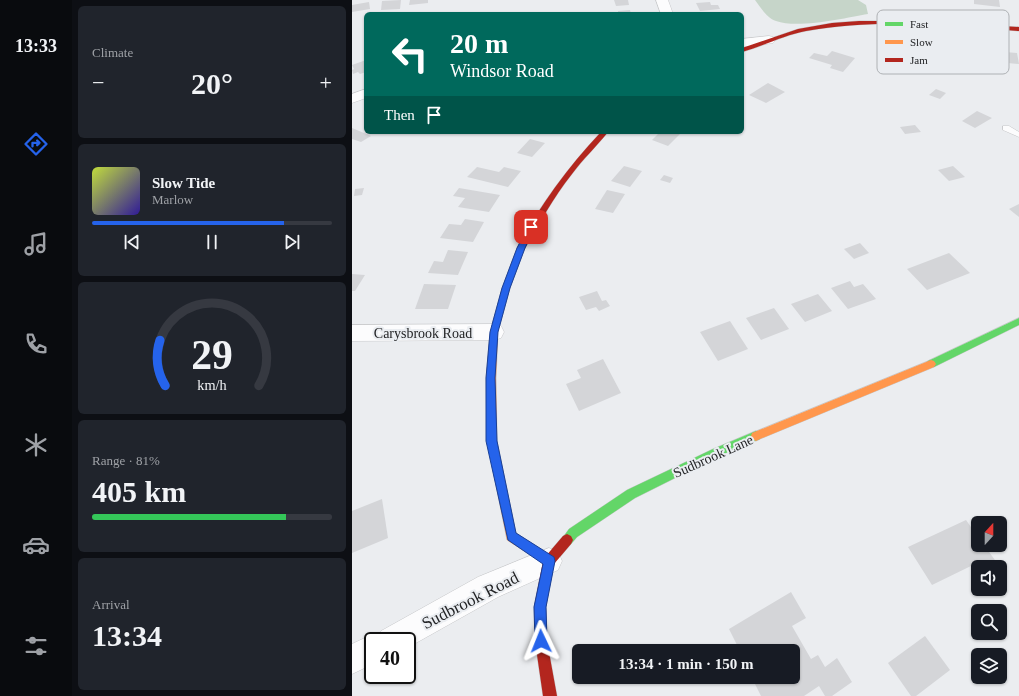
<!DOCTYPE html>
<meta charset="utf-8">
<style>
body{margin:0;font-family:Georgia,serif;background:#20242c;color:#f1f3f6;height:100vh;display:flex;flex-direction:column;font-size:15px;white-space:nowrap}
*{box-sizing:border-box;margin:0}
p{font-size:13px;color:#9ea1a6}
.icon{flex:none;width:22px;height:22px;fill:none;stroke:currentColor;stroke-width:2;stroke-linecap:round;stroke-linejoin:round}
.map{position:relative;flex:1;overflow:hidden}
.details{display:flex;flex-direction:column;gap:6px;padding:6px;background:#0d0f14;width:280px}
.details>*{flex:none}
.guide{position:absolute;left:12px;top:12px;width:380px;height:122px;border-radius:6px;box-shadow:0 1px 3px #0004;background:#00695c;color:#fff;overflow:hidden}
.needle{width:26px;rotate:21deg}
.buttons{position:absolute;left:619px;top:516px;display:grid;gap:8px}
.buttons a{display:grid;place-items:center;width:36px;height:36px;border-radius:6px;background:#171b24;box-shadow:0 1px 3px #0004;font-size:20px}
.speed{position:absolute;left:12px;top:632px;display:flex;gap:8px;font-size:20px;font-weight:700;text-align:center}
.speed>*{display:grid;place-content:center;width:52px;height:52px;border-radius:50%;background:#171b24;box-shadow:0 1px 3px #0004;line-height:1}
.speed .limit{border:2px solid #111;border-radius:6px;background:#fff;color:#111}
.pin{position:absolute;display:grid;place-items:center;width:34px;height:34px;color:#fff;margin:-17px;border-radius:8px;box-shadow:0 2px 6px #0006}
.me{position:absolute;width:44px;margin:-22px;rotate:358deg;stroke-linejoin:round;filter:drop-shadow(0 0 3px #0008)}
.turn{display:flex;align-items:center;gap:14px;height:84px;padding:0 20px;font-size:18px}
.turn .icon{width:52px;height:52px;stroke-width:2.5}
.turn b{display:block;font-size:28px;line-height:34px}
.then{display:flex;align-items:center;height:38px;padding:0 20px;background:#0003;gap:8px;font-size:15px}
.big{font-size:30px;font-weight:700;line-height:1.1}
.details .tile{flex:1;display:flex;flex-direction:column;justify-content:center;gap:6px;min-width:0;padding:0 14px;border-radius:6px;background:#20242c}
.details .dial{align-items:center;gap:0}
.dial svg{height:104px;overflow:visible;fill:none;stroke:#363941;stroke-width:7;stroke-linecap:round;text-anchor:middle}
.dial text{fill:#f1f3f6;stroke:none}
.song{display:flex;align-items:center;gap:12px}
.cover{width:48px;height:48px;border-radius:6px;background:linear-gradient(135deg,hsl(70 70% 55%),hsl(250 70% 35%))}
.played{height:4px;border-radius:2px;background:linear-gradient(90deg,#2563eb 80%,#363941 80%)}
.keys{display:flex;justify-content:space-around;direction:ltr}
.heat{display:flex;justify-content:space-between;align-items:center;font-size:22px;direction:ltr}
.charge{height:6px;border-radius:3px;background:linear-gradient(90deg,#34c759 81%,#363941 0)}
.trip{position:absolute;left:220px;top:644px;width:228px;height:40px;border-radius:6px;background:#171b24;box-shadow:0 1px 3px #0004;font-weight:700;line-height:40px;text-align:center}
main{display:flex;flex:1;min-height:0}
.dock{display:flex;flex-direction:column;width:72px;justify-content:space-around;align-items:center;background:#090b0e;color:#9ea1a6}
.dock .icon{width:28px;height:28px}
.dock .on{color:#2563eb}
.dock b{font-size:18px;color:#f1f3f6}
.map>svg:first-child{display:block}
.forest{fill:#c6d5c9}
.building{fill:#d4d5d8}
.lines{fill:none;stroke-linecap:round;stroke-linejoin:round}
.lane-casing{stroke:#c7c8ca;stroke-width:1}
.street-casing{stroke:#c7c8ca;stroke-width:1}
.fast-casing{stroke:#c7c8ca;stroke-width:1}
.slow-casing{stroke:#c7c8ca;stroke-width:1}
.jam-casing{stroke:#c7c8ca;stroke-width:1}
.lane{fill:#fcfcfd;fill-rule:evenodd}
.street{fill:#fcfcfd;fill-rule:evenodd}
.fast{fill:#63d668;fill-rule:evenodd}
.slow{fill:#ff974d;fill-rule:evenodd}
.jam{fill:#b3261e;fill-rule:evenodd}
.route{fill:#2563eb;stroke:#184099}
.labels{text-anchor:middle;stroke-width:4;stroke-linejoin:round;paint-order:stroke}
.street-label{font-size:14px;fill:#232426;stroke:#eaedf1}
.near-street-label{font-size:17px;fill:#232426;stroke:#eaedf1}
.key{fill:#eaedf1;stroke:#aeb1b4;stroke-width:1}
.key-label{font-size:11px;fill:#232426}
</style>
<main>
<nav class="dock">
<b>13:33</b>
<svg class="icon on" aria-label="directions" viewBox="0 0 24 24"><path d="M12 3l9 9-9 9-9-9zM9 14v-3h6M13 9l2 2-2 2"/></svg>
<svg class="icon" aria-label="music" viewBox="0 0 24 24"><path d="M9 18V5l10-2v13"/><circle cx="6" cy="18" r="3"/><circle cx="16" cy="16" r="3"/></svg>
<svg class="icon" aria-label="phone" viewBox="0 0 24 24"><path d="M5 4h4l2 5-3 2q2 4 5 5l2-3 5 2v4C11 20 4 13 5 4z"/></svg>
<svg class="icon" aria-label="climate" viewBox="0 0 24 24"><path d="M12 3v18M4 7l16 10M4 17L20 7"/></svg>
<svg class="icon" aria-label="car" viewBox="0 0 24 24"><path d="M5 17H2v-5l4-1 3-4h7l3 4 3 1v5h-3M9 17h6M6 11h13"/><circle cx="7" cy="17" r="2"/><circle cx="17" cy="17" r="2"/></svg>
<svg class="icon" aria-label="filters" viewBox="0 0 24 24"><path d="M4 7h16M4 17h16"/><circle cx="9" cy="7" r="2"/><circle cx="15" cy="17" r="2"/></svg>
</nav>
<section class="details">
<div class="tile"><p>Climate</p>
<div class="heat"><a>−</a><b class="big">20°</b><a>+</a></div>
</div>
<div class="tile">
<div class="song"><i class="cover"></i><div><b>Slow Tide</b><p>Marlow</p></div></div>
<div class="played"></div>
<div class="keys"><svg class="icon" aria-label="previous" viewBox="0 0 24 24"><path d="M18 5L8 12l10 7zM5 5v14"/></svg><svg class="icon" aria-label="pause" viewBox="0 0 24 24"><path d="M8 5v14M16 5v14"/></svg><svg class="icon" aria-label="next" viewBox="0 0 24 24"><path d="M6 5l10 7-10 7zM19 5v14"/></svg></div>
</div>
<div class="tile dial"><svg viewBox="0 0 100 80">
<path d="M14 69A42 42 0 1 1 86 69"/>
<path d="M14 69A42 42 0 0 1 10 34" stroke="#2563eb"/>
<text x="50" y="56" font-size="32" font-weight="700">29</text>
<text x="50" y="72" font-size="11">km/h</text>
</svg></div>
<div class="tile"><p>Range · 81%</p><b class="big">405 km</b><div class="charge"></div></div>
<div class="tile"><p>Arrival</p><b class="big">13:34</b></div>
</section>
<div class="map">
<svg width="667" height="696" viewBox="0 0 667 696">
<rect width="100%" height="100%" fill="#ebedf0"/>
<path class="forest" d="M403,0H506L514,5L516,14C493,18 446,29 424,21C415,18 409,8 403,0Z"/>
<g class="building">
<path d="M49,0L48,9L29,10L30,1Z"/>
<path d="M58,0H76V3L57,5Z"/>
<path d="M262,0H276L277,5L264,6Z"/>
<path d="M622,0H647L648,7L622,4Z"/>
<path d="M17,2L18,9L0,12V5Z"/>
<path d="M358,2L359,5H366L368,9L348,11L344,3Z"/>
<path d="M278,10L279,14H266V11Z"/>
<path d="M629,50L665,53L667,64L645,62L644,58L631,57Z"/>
<path d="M480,51L503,58L491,72L478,68L480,65L457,58L462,53L475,56Z"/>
<path d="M14,60V72L8,74L6,72L1,74L0,70L2,69L0,65Z"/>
<path d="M416,83L433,92L414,103L397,95Z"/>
<path d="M584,89L594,93L588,99L577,95Z"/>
<path d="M625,111L640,118L623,128L610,121Z"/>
<path d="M563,125L569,132L553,134L548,127Z"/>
<path d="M0,128L19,136L9,142L0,139Z"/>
<path d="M308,132H327L329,133L316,146L300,140Z"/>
<path d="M178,139L193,143L180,157L165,153Z"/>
<path d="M272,166L290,171L278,187L259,181Z"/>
<path d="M601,166L613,177L597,181L586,170Z"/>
<path d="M125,167L147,172L152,167L169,171L156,187L115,177Z"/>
<path d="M312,175L321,178L318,183L308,180Z"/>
<path d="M12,188L10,195L2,196L3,189Z"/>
<path d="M107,188L148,195L137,212L106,207L113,198L101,196Z"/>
<path d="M255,190L273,194L261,213L243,209Z"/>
<path d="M667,204V217L657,209Z"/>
<path d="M113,219L132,222L121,242L88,238L97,224L109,225Z"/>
<path d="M508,243L517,253L502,259L492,249Z"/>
<path d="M96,250L116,252L106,275L76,273L82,261L91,262Z"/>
<path d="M597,253L618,273L575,290L555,269Z"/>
<path d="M0,274L13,275L3,291H0Z"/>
<path d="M498,281L502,287L511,284L524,299L496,309L479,288Z"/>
<path d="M72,284L104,285L96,309H63Z"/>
<path d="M245,291L250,301L254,300L258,306L247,311L244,307L234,310L227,297Z"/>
<path d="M466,294L480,311L453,322L439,304Z"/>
<path d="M422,308L437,329L409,340L394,318Z"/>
<path d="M378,321L396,349L366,361L348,332Z"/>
<path d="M251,359L269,393L227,411L214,384L229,378L225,370Z"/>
<path d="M30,499L36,538L0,553V511Z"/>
<path d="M614,520L626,537V545H632L648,567H626V572L621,565L580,585L556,547Z"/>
<path d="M439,592L454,618L440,626L459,659L466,655L473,667L485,658L500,682L480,696H473L467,686L452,696H409L400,678L441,677V651H388L377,629Z"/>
<path d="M573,636L598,670L564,696H559L536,663Z"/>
</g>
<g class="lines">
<defs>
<path id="lane" d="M651,126H657L667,132V137L651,130Z"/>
<g id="street">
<path d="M304,0H316L321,14H309Z"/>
<path d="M417,36L421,37L423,40L421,43L390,47V39Z"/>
<path d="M14,89V98L0,103V94Z"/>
<path d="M142,324L149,326L152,332L149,338L142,340L0,341V325Z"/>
<path d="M197,548L206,552L210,561L206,570L146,597L55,648V641H21V664L0,674V644L21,634L26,637L29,631L126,577Z"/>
</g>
<g id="fast">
<path d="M667,318V325L582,367H576L574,364L576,361Z"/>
<path d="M404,431L408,433L409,436L408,439L369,455L283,498L225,537L219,544L215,546L211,544L209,540L217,529L275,490L361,449Z"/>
</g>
<g id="slow">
<path d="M169,245L173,248L158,288L146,332L144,378L145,441L164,533L201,557L203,561L201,565L197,567L155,540L135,441L134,378L138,332L150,288L165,248Z"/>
<path d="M579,360L582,361L584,364L582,367L408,439L404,441L400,439L399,436L400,433Z"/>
</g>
<g id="jam">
<path d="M507,21H560L667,27V31C596,25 524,18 454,31C432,35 412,46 390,52V48L446,29L480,23Z"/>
<path d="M249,132H256C245,146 231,159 220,174C201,198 187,224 172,250H166L165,248C188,205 216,167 249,132Z"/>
<path d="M215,534L219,536L221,540L219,544L202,564L194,607L195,641L205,696H191L183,641L182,607L191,561L193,557L211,536Z"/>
</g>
</defs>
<use href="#lane" class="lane-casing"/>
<use href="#street" class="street-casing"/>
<use href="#fast" class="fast-casing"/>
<use href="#slow" class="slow-casing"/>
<use href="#jam" class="jam-casing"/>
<use href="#lane" class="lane"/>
<use href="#street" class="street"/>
<use href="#fast" class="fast"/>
<use href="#slow" class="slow"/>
<use href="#jam" class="jam"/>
</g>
<path class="route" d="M179,224L183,227L173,248L158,288L146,332L143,378L145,441L164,533L202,557L203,561L194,607L195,641L193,645L189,647L184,645L183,641L182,607L191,564L156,540L134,441V378L138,332L150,288L165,248L177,225Z"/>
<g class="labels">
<g class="street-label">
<text x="71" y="338">Carysbrook Road</text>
<text transform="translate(361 456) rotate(-24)" y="5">Sudbrook Lane</text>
</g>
<g class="near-street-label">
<text transform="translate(118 600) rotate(-27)" y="6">Sudbrook Road</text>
</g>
</g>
<rect x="525" y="10" width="132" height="64" rx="6" class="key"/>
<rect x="533" y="22" width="18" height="4" fill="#63d668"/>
<rect x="533" y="40" width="18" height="4" fill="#ff974d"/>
<rect x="533" y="58" width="18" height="4" fill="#b3261e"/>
<g class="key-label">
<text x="558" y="28">Fast</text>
<text x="558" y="46">Slow</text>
<text x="558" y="64">Jam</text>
</g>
</svg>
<div class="buttons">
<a><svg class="needle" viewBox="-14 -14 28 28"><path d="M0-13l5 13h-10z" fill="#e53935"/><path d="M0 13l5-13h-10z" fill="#9ea1a6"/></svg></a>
<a><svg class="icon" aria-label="sound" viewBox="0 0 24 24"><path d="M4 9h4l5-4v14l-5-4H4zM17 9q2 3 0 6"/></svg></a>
<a><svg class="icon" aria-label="search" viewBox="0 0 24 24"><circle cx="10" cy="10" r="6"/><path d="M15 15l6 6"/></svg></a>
<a><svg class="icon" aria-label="layers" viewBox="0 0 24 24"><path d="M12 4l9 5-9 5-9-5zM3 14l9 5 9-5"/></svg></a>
</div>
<div class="speed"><div class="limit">40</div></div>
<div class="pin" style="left:179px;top:227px;background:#d93025"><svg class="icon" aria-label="arrive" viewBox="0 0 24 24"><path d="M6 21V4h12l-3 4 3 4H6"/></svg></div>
<svg class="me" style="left:189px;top:641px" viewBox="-20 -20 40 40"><path d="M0-17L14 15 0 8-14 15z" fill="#2563eb" stroke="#fff" stroke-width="4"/></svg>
<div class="trip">13:34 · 1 min · 150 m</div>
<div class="guide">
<div class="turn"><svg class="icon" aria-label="left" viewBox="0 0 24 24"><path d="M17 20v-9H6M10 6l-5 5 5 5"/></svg><div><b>20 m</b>Windsor Road</div></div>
<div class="then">Then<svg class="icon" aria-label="arrive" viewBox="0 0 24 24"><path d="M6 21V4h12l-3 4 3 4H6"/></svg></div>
</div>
</div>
</main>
